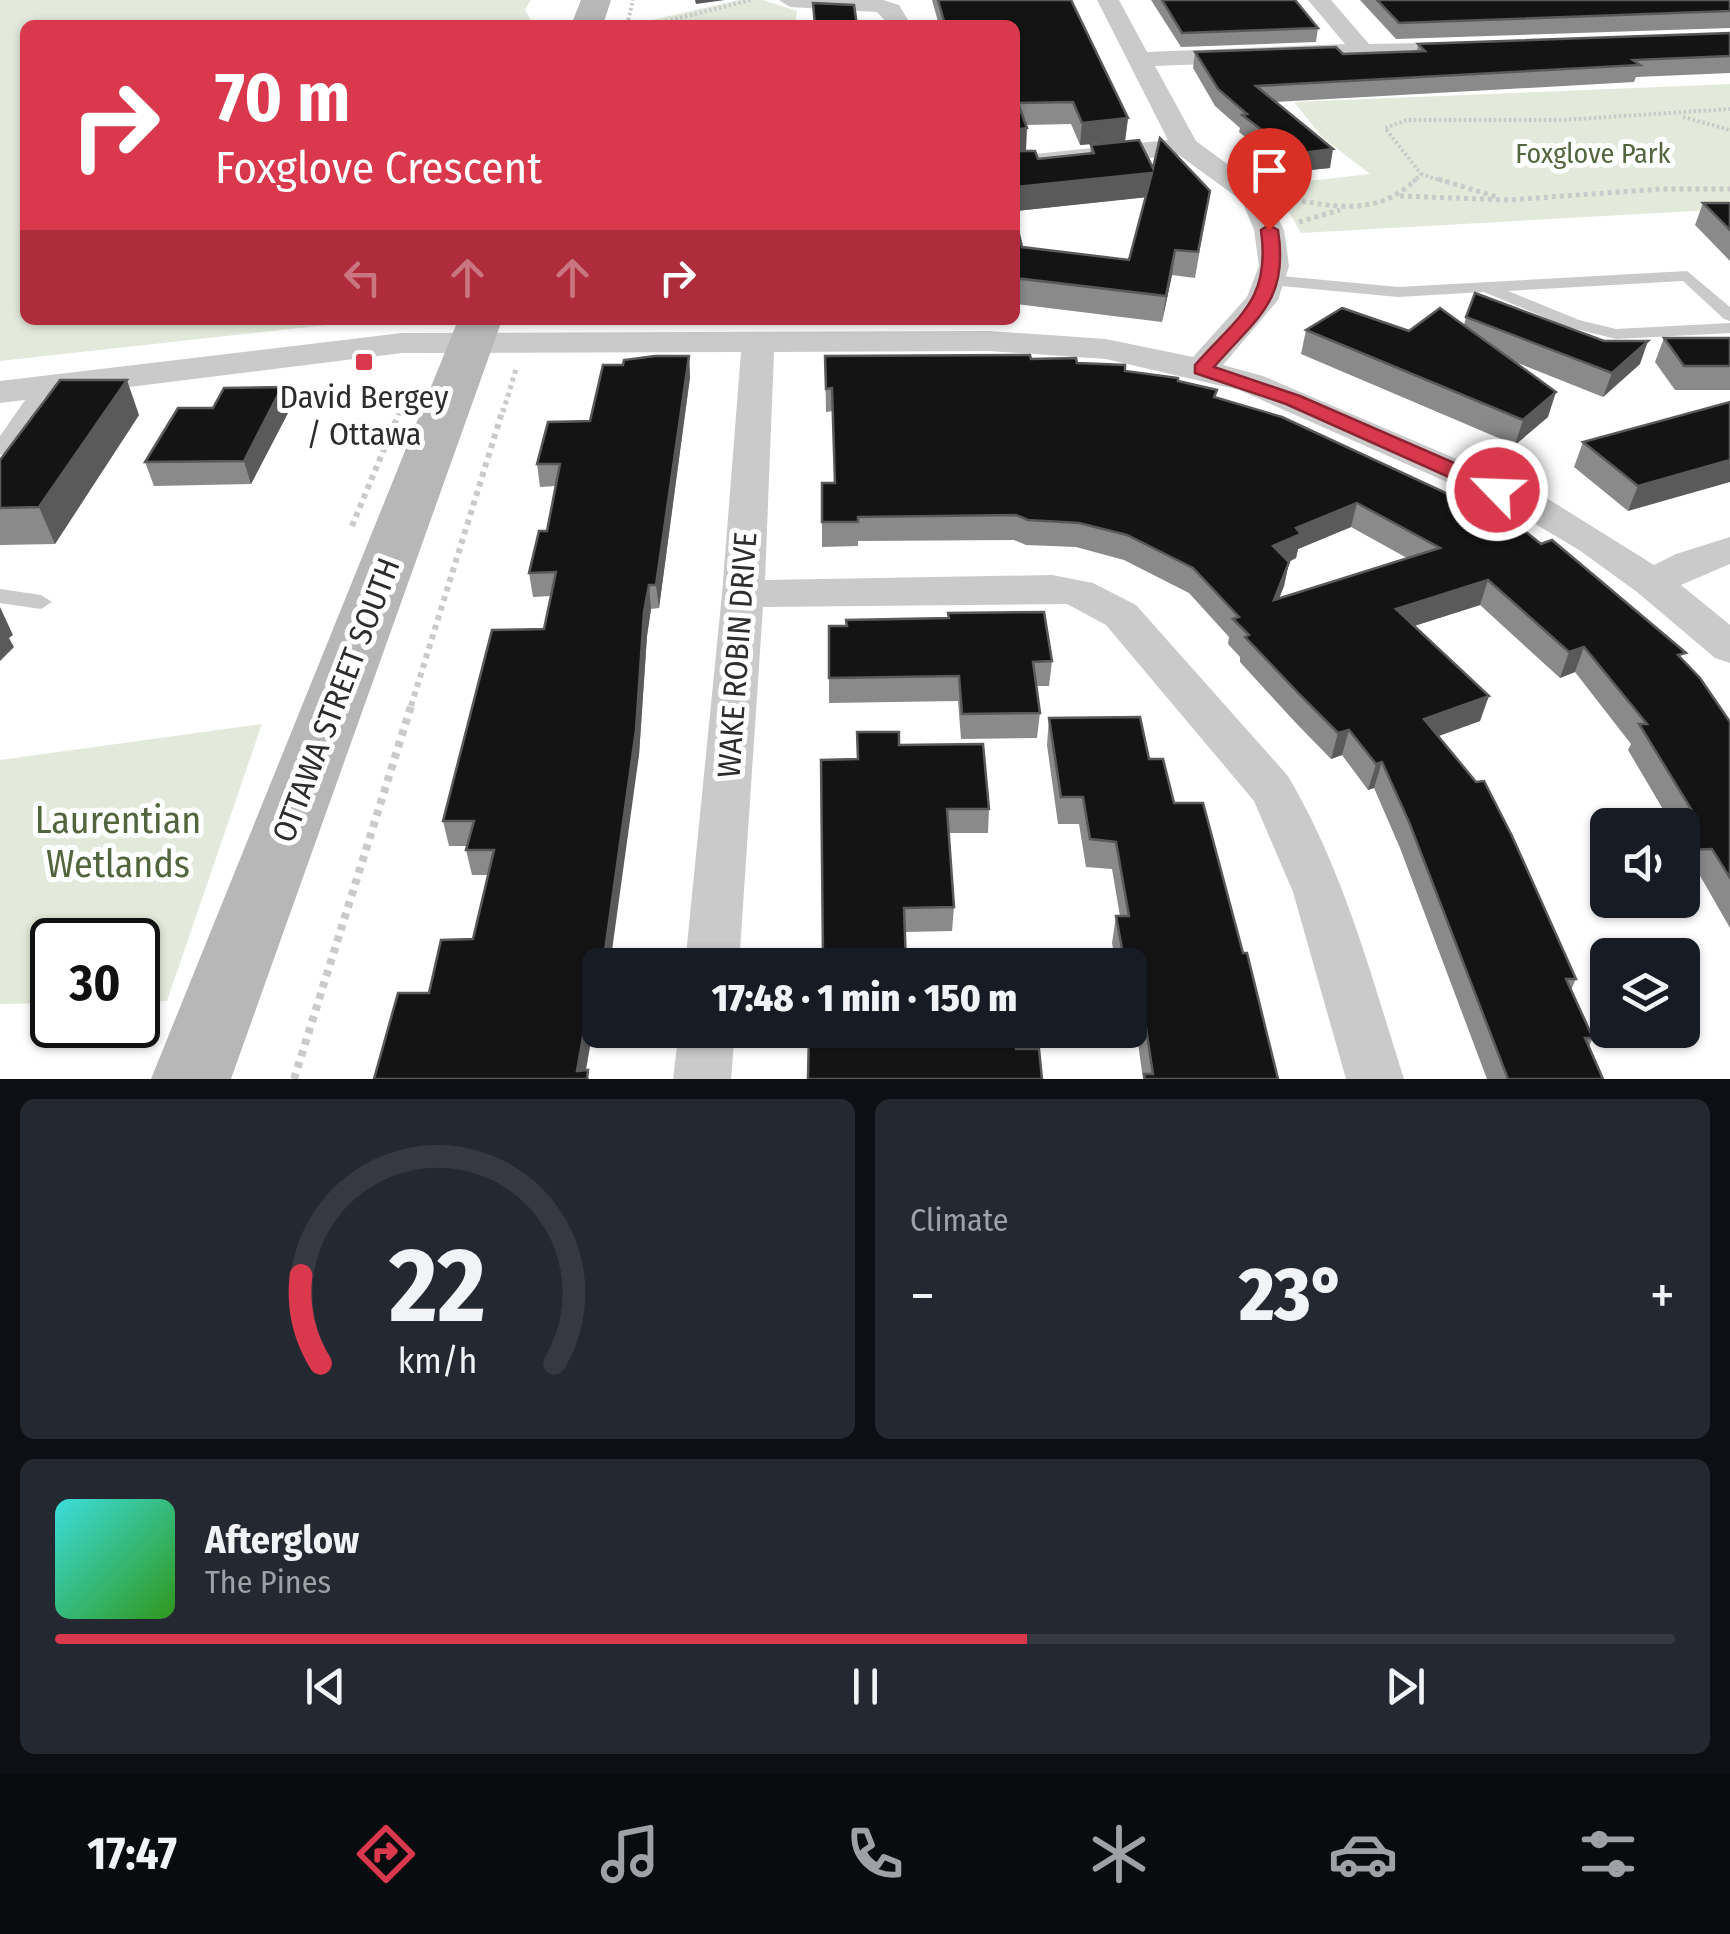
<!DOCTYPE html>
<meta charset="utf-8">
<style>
body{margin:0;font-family:"Fira Sans Condensed",sans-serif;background:#242831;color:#f1f3f6;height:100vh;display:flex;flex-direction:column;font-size:38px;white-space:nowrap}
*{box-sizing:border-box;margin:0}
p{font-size:32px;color:#9ea1a6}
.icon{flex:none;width:55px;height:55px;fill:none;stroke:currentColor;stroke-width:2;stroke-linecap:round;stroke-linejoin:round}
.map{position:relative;height:1079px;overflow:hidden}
.sheet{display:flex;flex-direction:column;gap:20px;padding:20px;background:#0d0f14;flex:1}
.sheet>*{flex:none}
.top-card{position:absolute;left:20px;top:20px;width:1000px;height:305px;border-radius:15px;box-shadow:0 2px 8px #0004;background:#da384c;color:#fff;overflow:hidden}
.controls{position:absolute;left:1590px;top:808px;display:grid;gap:20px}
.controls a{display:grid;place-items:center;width:110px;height:110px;border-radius:15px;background:#171b24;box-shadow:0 2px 8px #0004;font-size:50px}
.speed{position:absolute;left:30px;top:918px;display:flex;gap:20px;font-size:50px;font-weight:700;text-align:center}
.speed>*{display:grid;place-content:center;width:130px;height:130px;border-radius:50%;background:#171b24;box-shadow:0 2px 8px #0004;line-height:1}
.speed .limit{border:5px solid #111;border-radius:15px;background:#fff;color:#111}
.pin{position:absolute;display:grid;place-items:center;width:85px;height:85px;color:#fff;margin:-102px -42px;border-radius:50% 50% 50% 0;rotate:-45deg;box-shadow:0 0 10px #0007}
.pin .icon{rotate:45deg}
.me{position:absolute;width:110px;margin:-55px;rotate:294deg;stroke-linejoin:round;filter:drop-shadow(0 0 8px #0008)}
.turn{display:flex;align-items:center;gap:35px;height:210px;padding:0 30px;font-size:45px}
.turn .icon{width:130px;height:130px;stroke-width:2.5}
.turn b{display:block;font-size:70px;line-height:85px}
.lanes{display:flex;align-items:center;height:95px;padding:0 30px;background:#0003;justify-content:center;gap:50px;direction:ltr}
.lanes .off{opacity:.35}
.big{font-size:75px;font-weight:800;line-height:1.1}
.sheet .widget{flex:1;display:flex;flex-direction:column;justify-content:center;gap:15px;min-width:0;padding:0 35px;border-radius:15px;background:#242831}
.sheet .dial{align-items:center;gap:0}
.dial svg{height:260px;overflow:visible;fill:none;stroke:#363941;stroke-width:7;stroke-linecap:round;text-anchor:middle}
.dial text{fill:#f1f3f6;stroke:none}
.song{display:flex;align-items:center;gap:30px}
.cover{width:120px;height:120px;border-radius:15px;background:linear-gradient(135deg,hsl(180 70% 55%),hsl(110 70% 35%))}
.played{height:10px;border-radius:5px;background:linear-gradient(90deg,#da384c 60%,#363941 60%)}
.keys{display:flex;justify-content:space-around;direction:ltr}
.heat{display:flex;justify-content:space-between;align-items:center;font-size:55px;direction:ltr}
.sheet .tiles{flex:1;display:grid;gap:20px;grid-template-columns:1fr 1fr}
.widget:last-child{grid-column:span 2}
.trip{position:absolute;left:582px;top:948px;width:565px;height:100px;border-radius:15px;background:#171b24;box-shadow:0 2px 8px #0004;font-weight:800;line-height:100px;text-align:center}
.dock{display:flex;height:160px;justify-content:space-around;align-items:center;background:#090b0e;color:#9ea1a6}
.dock .icon{width:70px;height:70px}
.dock .on{color:#da384c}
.dock b{font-size:45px;color:#f1f3f6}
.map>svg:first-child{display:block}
.green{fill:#e3eadb}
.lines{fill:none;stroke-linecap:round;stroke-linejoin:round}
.path-far3{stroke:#cacaca;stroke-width:4;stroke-dasharray:2.5 2.5;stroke-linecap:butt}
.path-far2{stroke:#cacaca;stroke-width:5;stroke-dasharray:4 4;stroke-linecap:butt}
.path-far1{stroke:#cacaca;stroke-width:6;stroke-dasharray:5 5;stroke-linecap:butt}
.path{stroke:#cacaca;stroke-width:8;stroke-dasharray:6 6;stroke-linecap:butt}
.service{fill:#cacaca;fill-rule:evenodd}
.minor{fill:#cacaca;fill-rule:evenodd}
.secondary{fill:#b7b7b7;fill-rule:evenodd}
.wall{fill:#8a8a8a;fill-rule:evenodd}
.shaded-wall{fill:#5a5a5a}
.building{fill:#141414;stroke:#5a5a5a;stroke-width:2.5;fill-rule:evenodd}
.route{fill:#da384c;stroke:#8e2431;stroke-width:2.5}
.poi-dot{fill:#da384c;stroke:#fff;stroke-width:4}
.labels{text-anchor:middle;stroke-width:10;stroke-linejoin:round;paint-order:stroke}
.far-park-label{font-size:28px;fill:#52653d;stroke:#fff}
.poi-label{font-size:32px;fill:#2d2d2d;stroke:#fff}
.street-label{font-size:32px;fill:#2d2d2d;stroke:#fff}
.near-park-label{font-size:38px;fill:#52653d;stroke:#fff}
</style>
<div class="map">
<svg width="1730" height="1079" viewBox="0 0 1730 1079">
<rect width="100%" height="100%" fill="#fff"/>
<g class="green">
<path d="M0,0H531L525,10L534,25H25V320H372L0,361Z"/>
<path d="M739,0H763L797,11L795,25H630Z"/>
<path d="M1730,84V209L1301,233L1273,185L1370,174L1322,137L1294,102Z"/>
<path d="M262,724L167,1001L138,1002V940H52V1003L0,1004V760Z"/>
</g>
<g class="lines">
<g class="path-far3">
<path d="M627,25L633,0"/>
<path d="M651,25L751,0"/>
<path d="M1683,117L1730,130"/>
<path d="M1421,174L1446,182"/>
<path d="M1413,182L1421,174L1385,128L1407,120H1562L1730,109"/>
</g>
<g class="path-far2">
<path d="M1438,179L1497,197"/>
<path d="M1400,196L1508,200L1661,189H1730"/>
<path d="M1286,198C1334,207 1378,217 1416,179"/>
<path d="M1299,222L1340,210"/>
<path d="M503,412L516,369"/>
</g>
<g class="path-far1">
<path d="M352,526L399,413"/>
<path d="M411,706L503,409"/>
</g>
<path class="path" d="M294,1079L412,703"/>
<g class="service">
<path d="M1687,271L1730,307V321L1724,319L1683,281L1508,291L1579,320L1616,329L1730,323V333L1616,339L1568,327L1484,292L1398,297L1271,285L1263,280L1271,275L1398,287Z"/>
<path d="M43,382L52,387L7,453L0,455V436L37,383Z"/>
<path d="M0,589L41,595L52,602L41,609L0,603Z"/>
</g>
<g class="minor">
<path d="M779,0H883L899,5L911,25H889L877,12L790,7Z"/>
<path d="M1097,0H1119L1147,52L1345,44L1308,0H1331L1369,44L1479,42L1483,47L1471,54L1155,66L1196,141L1264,191L1284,230L1289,266L1278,300L1223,365L1263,376L1545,497L1654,565L1676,554L1730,537V564L1681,585L1730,625V663L1715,658L1637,592L1579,550L1517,513L1239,390L1106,359L989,351L774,352L765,580L1052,575L1093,583L1136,605L1288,776C1344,871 1371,975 1404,1079H1346L1293,892L1254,801L1106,625L1067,604L763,607L739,965H685L722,594L741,352L402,353L0,403V381L402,333L989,331L1106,339L1193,357L1247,297L1259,266L1254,230L1242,201L1179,155L1015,172V156L1168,140Z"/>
<path d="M679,1030H735L731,1079H673Z"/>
</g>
<g class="secondary">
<path d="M581,0H611L603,25H571Z"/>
<path d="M458,320H502L231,1079H151Z"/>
</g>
</g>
<g class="wall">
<path d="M932,0H1071L1128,118L1125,141L1080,145L1071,124L1026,125V151L1038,159L1090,154L1091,145L1153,168L1206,215L1195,278L1172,275L1162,322L1015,304V226L1022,247L1129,260L1145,197L1015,211V25H939Z"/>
<path d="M1151,0H1295L1318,28L1316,42L1181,47Z"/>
<path d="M1360,0H1730V28L1396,39Z"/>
<path d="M1730,33V73L1636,77L1634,82L1275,102L1330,168L1290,172L1239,132L1240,128L1215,106L1193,68L1195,52L1343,54L1417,51L1418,44Z"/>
<path d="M1703,203H1730V261L1695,225Z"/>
<path d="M1466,317L1640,364L1603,397L1513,361L1548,417L1515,445L1301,354L1306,330L1409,331L1464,325Z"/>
<path d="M1664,338H1730V390H1675L1655,362Z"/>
<path d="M689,356L690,377L659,608L651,609L647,636L639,755L600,965V999H598L586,1071L589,1079L429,993L473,939L488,875H472L466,850L467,846H449L443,821L544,629L551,596L533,597L529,573L547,531L556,486L540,487L537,464L590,421L623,365Z"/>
<path d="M825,356L1031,359L1077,363L1178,381L1216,397L1683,661L1730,722V928L1699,874L1682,875V825H1608V873L1592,842L1603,816L1664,811L1628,750L1631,744L1575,672L1560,678L1480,605L1414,626L1480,721L1439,736L1576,979L1571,990L1593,1038L1589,1046L1603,1079H1487L1400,848L1374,788L1368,790L1342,755L1331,759L1295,722L1240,662V657L1228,644L1229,637L1189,593L1124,560L1076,547L1026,545L1014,540L858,541V546L822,547V483H835L833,411L826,412ZM1351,527L1407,558L1279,598L1284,586L1289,562L1296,558L1298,549Z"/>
<path d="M282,387L289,411L251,484L154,486L145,462L213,408Z"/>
<path d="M1730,402L1628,511L1574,467L1583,442Z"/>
<path d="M139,415L55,544L0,545V460Z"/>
<path d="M829,626L1052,661L1049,686H1036L1040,713L1037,738L961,739L958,701L829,703Z"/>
<path d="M1049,718L1149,759L1174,803L1243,953L1278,1079H1143L1136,1029H1130V965H1116L1112,943L1116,916H1120L1112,869L1086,867L1079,824H1058L1047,745Z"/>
<path d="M899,745L989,809L988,833H948L954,907L952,931L905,932L823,955L857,759Z"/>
</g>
<g class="shaded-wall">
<path d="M695,0H725L696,4Z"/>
<path d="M1128,118L1125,141L1080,145L1082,123Z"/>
<path d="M1027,128L1026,151L1015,153V130Z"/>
<path d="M1333,149L1330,168L1290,172L1294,154Z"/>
<path d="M1152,173L1149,197L1015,211V187Z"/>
<path d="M1175,250L1172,275L1162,322L1166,296Z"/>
<path d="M1648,341L1640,364L1603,397L1612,373Z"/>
<path d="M689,356L690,377L659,608L656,585Z"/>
<path d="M127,380L139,415L55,544L39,507Z"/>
<path d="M282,387L289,411L251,484L244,461Z"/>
<path d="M1556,392L1548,417L1515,445L1523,420Z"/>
<path d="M1730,460V482L1628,511L1638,486Z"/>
<path d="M1357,503L1351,527L1298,549L1296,558L1268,571L1273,546L1296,528Z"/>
<path d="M1289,562L1284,586L1269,624L1274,600Z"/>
<path d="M1488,580L1480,605L1389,634L1396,609Z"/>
<path d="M649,585L651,609L647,636L639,755L610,965H603L644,612Z"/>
<path d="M0,607L13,635L9,638L14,647L0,661Z"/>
<path d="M1584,647L1575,672L1560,678L1569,652Z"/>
<path d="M1489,696L1480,721L1416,744L1424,719Z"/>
<path d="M1349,730L1342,755L1331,759L1338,733Z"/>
<path d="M1382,762L1374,788L1368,790L1376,764Z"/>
<path d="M594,975L598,999L584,1079L577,1071Z"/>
</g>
<g class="building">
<path d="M938,0H1071L1128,118L1082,123L1073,102L1018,103L1027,128L1015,130V25H945Z"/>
<path d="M1162,0H1295L1318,28L1182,33Z"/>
<path d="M1377,0H1730V11L1399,23Z"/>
<path d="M813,3L854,5L857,25H815Z"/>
<path d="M1730,33V56L1633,60L1640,65L1256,86L1333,149L1294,154L1242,115L1247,114L1218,89L1195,52L1336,47L1343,54L1425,51L1418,44Z"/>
<path d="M1160,138L1210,191L1198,252L1175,250L1166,296L1015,278V226H1017L1022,247L1129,260L1152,173L1015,187V151H1035L1038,159L1094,153L1091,145L1139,140L1153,168Z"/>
<path d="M1703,203H1730V230Z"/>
<path d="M1475,293L1604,341H1648L1612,373L1466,317Z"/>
<path d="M1342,308L1409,331L1440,308L1556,392L1523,420L1306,330Z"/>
<path d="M1664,338H1730V366H1684Z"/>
<path d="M1030,355L1031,359L1076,358L1077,363L1125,365V371L1178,378V381L1217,390L1214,397L1282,417L1489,513L1499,510L1541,544L1552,540L1686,653L1678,655L1700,678L1730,722V878L1712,849L1682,850V825H1608L1603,816L1691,809L1639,724H1647L1584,647L1569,652L1488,580L1396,609L1489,696L1424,719L1476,782L1484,781L1512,836L1576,979H1566L1593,1038H1585L1603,1079H1508L1409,822L1382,762L1376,764L1349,730L1338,733L1302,697L1245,637L1249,635L1233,619L1239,617L1193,568L1127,535L1079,523L1028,520L1016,515L858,517V522H822V483H835L832,388L826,389L825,356ZM1357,503L1440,548L1274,600L1289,562L1273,546L1301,534L1296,528Z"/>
<path d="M655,356H689L656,585H649L644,612L636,730L603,965H600V975H594L577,1071L588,1070L587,1079H374L398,993H429L441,940L473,939L494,850H466L474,821H443L492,630L544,629L556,572L529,573L539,531H547L560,464H537L548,422L590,421L603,365H623L624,360Z"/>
<path d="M60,380H127L39,507L0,508V460Z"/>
<path d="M282,387L244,461L145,462L178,408H213L224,388Z"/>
<path d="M1730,402V460L1638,486L1583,442Z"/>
<path d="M1044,612L1052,661L1033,662L1040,713L962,714L959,676L829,678V626H847L846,620L949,618L948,613Z"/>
<path d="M1140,717L1149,759H1163L1174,803H1203L1243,953H1247L1278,1079H1145L1144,1074H1153L1142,1002H1132L1130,993V965H1125L1116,916H1129L1116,842L1090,839L1083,797H1061L1049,718Z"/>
<path d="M857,732H899V745L983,744L989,809H947L954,907L904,908L906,965H809L810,955H823L821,760L858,759Z"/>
<path d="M809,1030H1014L1016,1049H1039L1042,1079H808Z"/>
</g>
<path class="route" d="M1269,225L1278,230C1289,301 1257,317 1214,367L1300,396L1505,485L1508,490L1505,495H1489L1286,404L1195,373V365C1238,316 1271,301 1261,230Z"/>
<rect class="poi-dot" x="354" y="352" width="20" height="20" rx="5"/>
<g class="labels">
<g class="far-park-label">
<text x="1593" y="163">Foxglove Park</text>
</g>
<g class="poi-label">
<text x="364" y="408">David Bergey<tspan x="364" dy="37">/ Ottawa</tspan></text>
</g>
<g class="street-label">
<text transform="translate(737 655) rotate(-86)" y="11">WAKE ROBIN DRIVE</text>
<text transform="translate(336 700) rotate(-69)" y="11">OTTAWA STREET SOUTH</text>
</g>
<g class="near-park-label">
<text x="118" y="833">Laurentian<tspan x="118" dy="44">Wetlands</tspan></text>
</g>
</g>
</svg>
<div class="controls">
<a><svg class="icon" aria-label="sound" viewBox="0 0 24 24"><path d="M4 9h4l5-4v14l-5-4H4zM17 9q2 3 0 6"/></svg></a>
<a><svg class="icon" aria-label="layers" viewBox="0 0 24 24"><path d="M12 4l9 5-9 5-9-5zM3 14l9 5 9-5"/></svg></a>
</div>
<div class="speed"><div class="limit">30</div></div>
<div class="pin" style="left:1269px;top:230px;background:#d93025"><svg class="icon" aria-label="arrive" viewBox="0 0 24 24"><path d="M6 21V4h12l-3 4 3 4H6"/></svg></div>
<svg class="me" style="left:1497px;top:490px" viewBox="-20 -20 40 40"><circle r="17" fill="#da384c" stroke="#fff" stroke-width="3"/><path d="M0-11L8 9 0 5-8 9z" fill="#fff"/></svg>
<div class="trip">17:48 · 1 min · 150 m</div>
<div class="top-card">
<div class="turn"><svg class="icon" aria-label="right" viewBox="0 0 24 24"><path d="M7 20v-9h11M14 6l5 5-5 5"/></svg><div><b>70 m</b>Foxglove Crescent</div></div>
<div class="lanes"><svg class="icon off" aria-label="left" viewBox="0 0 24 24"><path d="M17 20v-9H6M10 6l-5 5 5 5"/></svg><svg class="icon off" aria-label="ahead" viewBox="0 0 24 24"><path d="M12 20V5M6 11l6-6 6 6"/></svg><svg class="icon off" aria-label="ahead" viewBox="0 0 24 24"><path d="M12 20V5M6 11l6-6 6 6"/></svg><svg class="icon" aria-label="right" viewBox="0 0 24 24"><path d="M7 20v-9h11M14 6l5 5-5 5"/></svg></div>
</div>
</div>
<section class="sheet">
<div class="tiles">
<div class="widget dial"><svg viewBox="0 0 100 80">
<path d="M14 69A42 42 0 1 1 86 69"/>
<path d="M14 69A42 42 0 0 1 8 42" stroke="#da384c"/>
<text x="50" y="56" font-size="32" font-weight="700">22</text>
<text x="50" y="72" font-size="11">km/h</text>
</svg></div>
<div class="widget"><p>Climate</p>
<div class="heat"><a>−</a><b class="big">23°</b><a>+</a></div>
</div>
<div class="widget">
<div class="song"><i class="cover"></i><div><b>Afterglow</b><p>The Pines</p></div></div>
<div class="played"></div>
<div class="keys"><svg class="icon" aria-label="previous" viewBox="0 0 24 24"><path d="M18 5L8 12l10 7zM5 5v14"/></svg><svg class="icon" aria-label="pause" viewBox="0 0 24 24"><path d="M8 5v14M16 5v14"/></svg><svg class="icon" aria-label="next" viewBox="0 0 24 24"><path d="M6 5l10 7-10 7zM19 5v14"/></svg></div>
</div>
</div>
</section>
<nav class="dock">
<b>17:47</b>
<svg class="icon on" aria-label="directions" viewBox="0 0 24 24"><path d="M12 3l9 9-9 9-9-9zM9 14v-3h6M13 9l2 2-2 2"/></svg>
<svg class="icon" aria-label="music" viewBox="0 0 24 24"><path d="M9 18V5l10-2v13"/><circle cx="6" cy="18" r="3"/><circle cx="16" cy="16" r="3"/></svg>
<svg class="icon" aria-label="phone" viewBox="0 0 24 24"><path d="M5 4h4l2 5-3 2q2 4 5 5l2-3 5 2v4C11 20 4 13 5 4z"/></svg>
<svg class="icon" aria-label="climate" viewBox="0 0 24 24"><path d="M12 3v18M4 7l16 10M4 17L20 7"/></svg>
<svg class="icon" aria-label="car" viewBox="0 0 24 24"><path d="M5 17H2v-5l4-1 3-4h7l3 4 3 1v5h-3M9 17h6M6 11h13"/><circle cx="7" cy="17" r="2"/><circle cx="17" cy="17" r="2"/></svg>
<svg class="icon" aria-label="filters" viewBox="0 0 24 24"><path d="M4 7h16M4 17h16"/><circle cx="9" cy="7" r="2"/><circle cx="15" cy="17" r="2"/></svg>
</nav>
